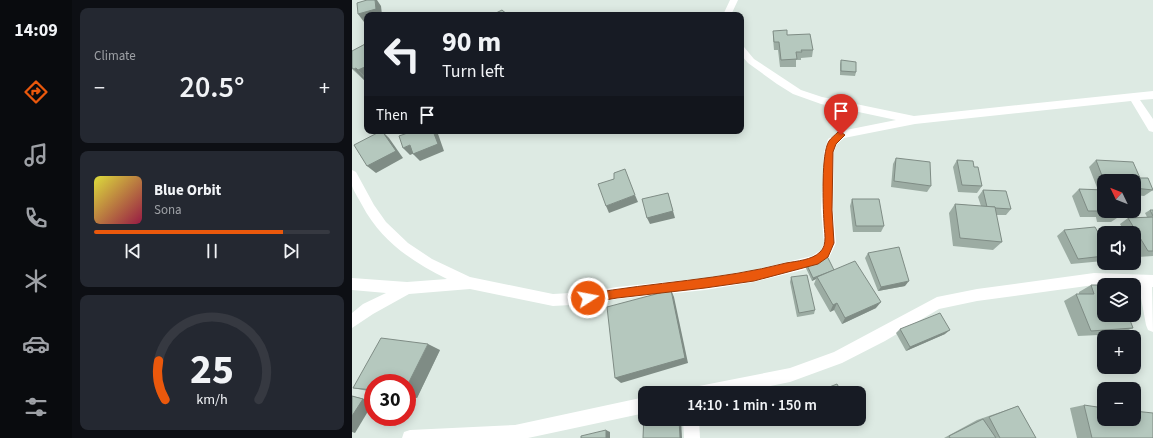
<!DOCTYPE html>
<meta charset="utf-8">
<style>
body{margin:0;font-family:"Source Sans 3",sans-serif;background:#242831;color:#f1f3f6;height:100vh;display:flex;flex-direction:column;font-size:15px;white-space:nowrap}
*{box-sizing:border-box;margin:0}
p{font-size:13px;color:#9ea1a6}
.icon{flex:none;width:22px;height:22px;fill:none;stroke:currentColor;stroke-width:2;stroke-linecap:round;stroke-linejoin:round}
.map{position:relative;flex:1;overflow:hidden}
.details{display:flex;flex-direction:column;gap:8px;padding:8px;background:#0d0f14;width:280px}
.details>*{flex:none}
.hud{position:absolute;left:12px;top:12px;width:380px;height:122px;border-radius:8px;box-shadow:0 2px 10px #0003;background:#171b24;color:#f1f3f6;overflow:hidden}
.needle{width:26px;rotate:313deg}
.fabs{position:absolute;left:745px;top:174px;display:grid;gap:8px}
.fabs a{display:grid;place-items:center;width:44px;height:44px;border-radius:8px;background:#171b24;box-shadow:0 2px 10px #0003;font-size:20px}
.speed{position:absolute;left:12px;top:374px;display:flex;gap:8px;font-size:20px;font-weight:700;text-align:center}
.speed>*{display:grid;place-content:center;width:52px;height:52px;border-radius:50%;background:#171b24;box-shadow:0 2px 10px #0003;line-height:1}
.speed .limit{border:6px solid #d22;background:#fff;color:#111}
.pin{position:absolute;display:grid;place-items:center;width:34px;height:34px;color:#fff;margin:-41px -17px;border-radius:50% 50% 50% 0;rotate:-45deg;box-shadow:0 0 4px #0007}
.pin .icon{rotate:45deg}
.me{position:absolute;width:44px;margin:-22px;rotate:79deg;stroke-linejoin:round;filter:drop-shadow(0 0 3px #0008)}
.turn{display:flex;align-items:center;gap:14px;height:84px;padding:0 12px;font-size:18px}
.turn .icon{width:52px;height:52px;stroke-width:2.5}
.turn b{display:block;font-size:28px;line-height:34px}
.then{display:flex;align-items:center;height:38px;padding:0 12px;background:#0003;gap:8px;font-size:15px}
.big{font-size:30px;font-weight:600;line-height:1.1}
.details .card{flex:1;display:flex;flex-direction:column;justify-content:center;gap:6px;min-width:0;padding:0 14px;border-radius:8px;background:#242831}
.details .dial{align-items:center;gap:0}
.dial svg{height:104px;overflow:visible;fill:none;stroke:#363941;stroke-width:7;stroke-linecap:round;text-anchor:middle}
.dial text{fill:#f1f3f6;stroke:none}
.song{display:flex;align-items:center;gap:12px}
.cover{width:48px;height:48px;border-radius:6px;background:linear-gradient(135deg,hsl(60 70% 55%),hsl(340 70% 35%))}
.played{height:4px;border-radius:2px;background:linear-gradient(90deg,#ea580c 80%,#363941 80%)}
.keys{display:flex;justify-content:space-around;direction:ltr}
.heat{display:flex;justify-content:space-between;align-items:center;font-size:22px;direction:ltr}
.trip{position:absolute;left:286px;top:386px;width:228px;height:40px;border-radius:8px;background:#171b24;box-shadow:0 2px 10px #0003;font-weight:600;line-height:40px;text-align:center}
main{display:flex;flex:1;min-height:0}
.menu{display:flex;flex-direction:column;width:72px;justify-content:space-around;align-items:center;background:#090b0e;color:#9ea1a6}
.menu .icon{width:28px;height:28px}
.menu .selected{color:#ea580c}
.menu b{font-size:18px;color:#f1f3f6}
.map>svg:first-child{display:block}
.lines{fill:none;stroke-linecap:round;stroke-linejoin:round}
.minor{fill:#fff;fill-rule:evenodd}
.wall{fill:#9caca3}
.shaded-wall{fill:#7f8c85}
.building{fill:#b5c8be;stroke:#7f8c85}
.route{fill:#ea580c;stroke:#983908}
</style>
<main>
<nav class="menu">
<b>14:09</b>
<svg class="icon selected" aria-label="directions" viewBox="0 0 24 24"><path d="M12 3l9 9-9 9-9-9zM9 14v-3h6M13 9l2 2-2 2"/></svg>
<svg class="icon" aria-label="music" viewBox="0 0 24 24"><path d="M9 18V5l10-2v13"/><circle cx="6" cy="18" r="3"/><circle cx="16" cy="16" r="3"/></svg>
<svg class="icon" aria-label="phone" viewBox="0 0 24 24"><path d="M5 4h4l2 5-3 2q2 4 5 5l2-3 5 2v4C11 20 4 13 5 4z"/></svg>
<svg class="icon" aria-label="climate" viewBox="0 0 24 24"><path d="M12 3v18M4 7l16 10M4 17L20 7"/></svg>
<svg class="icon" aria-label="car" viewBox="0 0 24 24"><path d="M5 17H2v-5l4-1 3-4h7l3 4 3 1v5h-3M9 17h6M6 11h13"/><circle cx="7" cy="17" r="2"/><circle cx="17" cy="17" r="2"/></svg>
<svg class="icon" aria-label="filters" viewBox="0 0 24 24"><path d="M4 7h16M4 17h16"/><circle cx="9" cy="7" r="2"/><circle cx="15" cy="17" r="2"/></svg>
</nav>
<section class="details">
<div class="card"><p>Climate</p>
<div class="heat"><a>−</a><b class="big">20.5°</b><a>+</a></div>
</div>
<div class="card">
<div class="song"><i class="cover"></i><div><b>Blue Orbit</b><p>Sona</p></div></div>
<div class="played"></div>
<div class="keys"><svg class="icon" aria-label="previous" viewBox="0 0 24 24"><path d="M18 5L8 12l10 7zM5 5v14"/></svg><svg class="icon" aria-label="pause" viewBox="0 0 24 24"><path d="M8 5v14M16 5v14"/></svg><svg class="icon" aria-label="next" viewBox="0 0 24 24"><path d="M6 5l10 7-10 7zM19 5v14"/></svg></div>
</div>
<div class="card dial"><svg viewBox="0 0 100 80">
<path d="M14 69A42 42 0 1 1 86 69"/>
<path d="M14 69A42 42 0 0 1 9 39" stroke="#ea580c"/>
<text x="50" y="56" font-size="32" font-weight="700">25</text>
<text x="50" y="72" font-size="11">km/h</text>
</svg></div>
</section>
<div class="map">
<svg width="801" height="438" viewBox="0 0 801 438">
<rect width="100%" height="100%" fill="#ddeae3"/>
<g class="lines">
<g class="minor">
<path d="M378,0H386L379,15H371Z"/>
<path d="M389,46L392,47L402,59L449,90L470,97L562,116L801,91V99L788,100L801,119V132L797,131L779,101L563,124L492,138L485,144L482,152L481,210L484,243L477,258L463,267L402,282L353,290L265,299L236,304L201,306L118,289L57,294L21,314L0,328V313L11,304L34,293L0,290V278L55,282L95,279C59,261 29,241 10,205C7,199 2,192 0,186C0,181 0,175 0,170L4,172L22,205L34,222L56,243L80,259L118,277L201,294L236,292L265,287L353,278L402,270L460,256L469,250L472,243L469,210L472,152L476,139L489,131L544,120L469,104L441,94L425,84L396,63L389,55Z"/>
<path d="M742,273L801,275V287H800L801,332L796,330L794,325L787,287L782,286V285H742L625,301L587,309L533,341L490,363L438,382L384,393H340L342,388L347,386L438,368L482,352L585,297L625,289Z"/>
<path d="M293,397V413L176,438H50L52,432L58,430L163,425Z"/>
<path d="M331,419H347L348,438H332Z"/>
</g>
</g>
<g class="wall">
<path d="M421,31L435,35L461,50L460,57L449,58V60H444V67H428L426,50H422L421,38Z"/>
<path d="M15,43V80L14,79L12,80L0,69V51Z"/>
<path d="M489,60L504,72L503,76L488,75V64Z"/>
<path d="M544,158L579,186L575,192L539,187L541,164Z"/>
<path d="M605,160L622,167L630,186L625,193L606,192L601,167Z"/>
<path d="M744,160L788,178L801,190L792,196L782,195V181H752V211L768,216L759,222H745L744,217H728L720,196L727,189L746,190L737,167Z"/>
<path d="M631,190L659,209L654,215H644L650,242L641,250L601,246L597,213L603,204L629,206L626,197Z"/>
<path d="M500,199L532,226L529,232H501L498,206Z"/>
<path d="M798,210H801V256L786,257L782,249V233H773L768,224L776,218L795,217L793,213Z"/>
<path d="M712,230L749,238H752V260L751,261L719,264L705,236Z"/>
<path d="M516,253L553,286L526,291L513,258Z"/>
<path d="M454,263L482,270L524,308L490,324L482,310L478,312L462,284L464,279L460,281L453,266Z"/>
<path d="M439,277L463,310L462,314L445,317L438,282Z"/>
<path d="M739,285L781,328L767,334L726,336L712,301L724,294H727V292Z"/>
<path d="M548,329L593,334L554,351L544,333Z"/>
<path d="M88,350L65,398L55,397V383H21V392L1,388Z"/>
<path d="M732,405L801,438H725L718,408Z"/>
<path d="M666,406L684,438H592L625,420Z"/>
<path d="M468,419H483L470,424Z"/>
</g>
<g class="shaded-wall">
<path d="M23,0H25L29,6L30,15H15V21L12,22L6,14Z"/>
<path d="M15,66V79L6,70Z"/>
<path d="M4,68L14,79L12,80L2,69Z"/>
<path d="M30,131L37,138L51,158L24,173L15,166Z"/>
<path d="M81,131H85L92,151L68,161L61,154Z"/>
<path d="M58,145L65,152L58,155L51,148Z"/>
<path d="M316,193L323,218L298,224L295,218Z"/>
<path d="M283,195L286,202L257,213L254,206Z"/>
<path d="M465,277L464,279L460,281L461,278Z"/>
<path d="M557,281L553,286L526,291L529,287Z"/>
<path d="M319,290L322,297L336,363L269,383L263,378Z"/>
<path d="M529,302L524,308L490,324L493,318Z"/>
<path d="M485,303L482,310L478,312L481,305Z"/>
<path d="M598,330L593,334L554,351L558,347Z"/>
<path d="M76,344L88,350L65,398L55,396V386Z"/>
<path d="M0,396L21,401V403L3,433L0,432Z"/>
<path d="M327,419H329L330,438H328Z"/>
<path d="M480,419H483L470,424L472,422Z"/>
<path d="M254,430L258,432V438H254Z"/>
</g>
<g class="building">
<path d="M15,0H23L24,9L6,14L5,3Z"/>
<path d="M150,10L156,15H147L144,13Z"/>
<path d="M435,30V35L458,34L461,50H449L450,52H444L445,59L429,60L427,42H422L421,31Z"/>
<path d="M15,43V66L6,70L4,68L2,69L0,68V51Z"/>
<path d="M489,60L504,62V72L489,71Z"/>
<path d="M29,131H30L44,151L15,166L2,145Z"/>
<path d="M61,131H81L86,144L61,154L58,145L51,148L47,136Z"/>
<path d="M544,158L578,162L579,186L542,181Z"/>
<path d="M605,160L621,161L622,167H626L630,186L610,185Z"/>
<path d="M744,160L781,162L788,178H796L801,190L782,188V181H752Z"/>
<path d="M273,169L283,195L254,206L246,184L262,179V173Z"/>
<path d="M727,189L752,190V211H765L768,216H753L752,211H736Z"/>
<path d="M631,190L654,191L659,209L643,208V207H635Z"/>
<path d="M316,193L321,211L295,218L290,199Z"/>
<path d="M500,199H527L532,226H504Z"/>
<path d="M603,204L643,207L650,242L608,238Z"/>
<path d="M798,210H801V216Z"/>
<path d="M801,217V251H796L776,218Z"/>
<path d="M743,227L752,243V256L726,259L712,230Z"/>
<path d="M749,238H752V243Z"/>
<path d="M547,247L557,281L529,287L516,253Z"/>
<path d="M475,256L482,270L461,278L454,263Z"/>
<path d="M503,261L529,302L493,318L485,303L481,305L465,277Z"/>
<path d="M455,275L463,310L447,313L439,277Z"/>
<path d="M739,285H753H752V315H776L781,328L739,331L724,294H742Z"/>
<path d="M319,290L333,358L263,378L255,307Z"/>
<path d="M588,313L598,330L558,347L548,329Z"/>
<path d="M29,338L76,344L55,386V383H21V390L1,388Z"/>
<path d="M485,384L490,393H462Z"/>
<path d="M0,396L11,399L0,416Z"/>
<path d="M732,405L752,408V419H782V411L801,413V438H740Z"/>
<path d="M666,406L684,438H648L637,417Z"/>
<path d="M292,414H293V419H327L328,438H291Z"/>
<path d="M470,419H480L472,422Z"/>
<path d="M631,419L644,438H598L597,436Z"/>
<path d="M254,430V438H229V436Z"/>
</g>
<path class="route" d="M486,132H489L493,135L484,144L481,152L480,210L482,243L476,257L466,264L402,281L353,288L265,298L236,303L232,302L231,298L232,295L236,294C302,282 369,280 434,263C445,261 460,260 468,252C476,245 472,231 472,222C471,206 469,153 477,141C479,138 483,135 486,132Z"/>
</svg>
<div class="fabs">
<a><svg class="needle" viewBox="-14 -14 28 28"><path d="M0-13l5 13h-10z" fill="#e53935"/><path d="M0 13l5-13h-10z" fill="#9ea1a6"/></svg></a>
<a><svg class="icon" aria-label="sound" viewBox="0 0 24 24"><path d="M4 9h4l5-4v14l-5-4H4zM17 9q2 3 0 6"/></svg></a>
<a><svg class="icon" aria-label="layers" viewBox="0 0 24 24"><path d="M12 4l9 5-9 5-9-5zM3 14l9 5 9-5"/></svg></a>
<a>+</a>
<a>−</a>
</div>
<div class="speed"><div class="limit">30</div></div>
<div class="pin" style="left:489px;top:135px;background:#d93025"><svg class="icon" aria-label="arrive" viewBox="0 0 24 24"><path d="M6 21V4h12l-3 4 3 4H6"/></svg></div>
<svg class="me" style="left:236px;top:298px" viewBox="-20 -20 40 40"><circle r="17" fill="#ea580c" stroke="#fff" stroke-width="3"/><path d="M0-11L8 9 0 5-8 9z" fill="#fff"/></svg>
<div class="trip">14:10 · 1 min · 150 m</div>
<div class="hud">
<div class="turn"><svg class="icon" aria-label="left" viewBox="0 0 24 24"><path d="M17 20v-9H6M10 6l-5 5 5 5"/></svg><div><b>90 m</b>Turn left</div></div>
<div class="then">Then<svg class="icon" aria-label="arrive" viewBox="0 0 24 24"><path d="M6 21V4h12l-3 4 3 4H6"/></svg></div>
</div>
</div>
</main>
